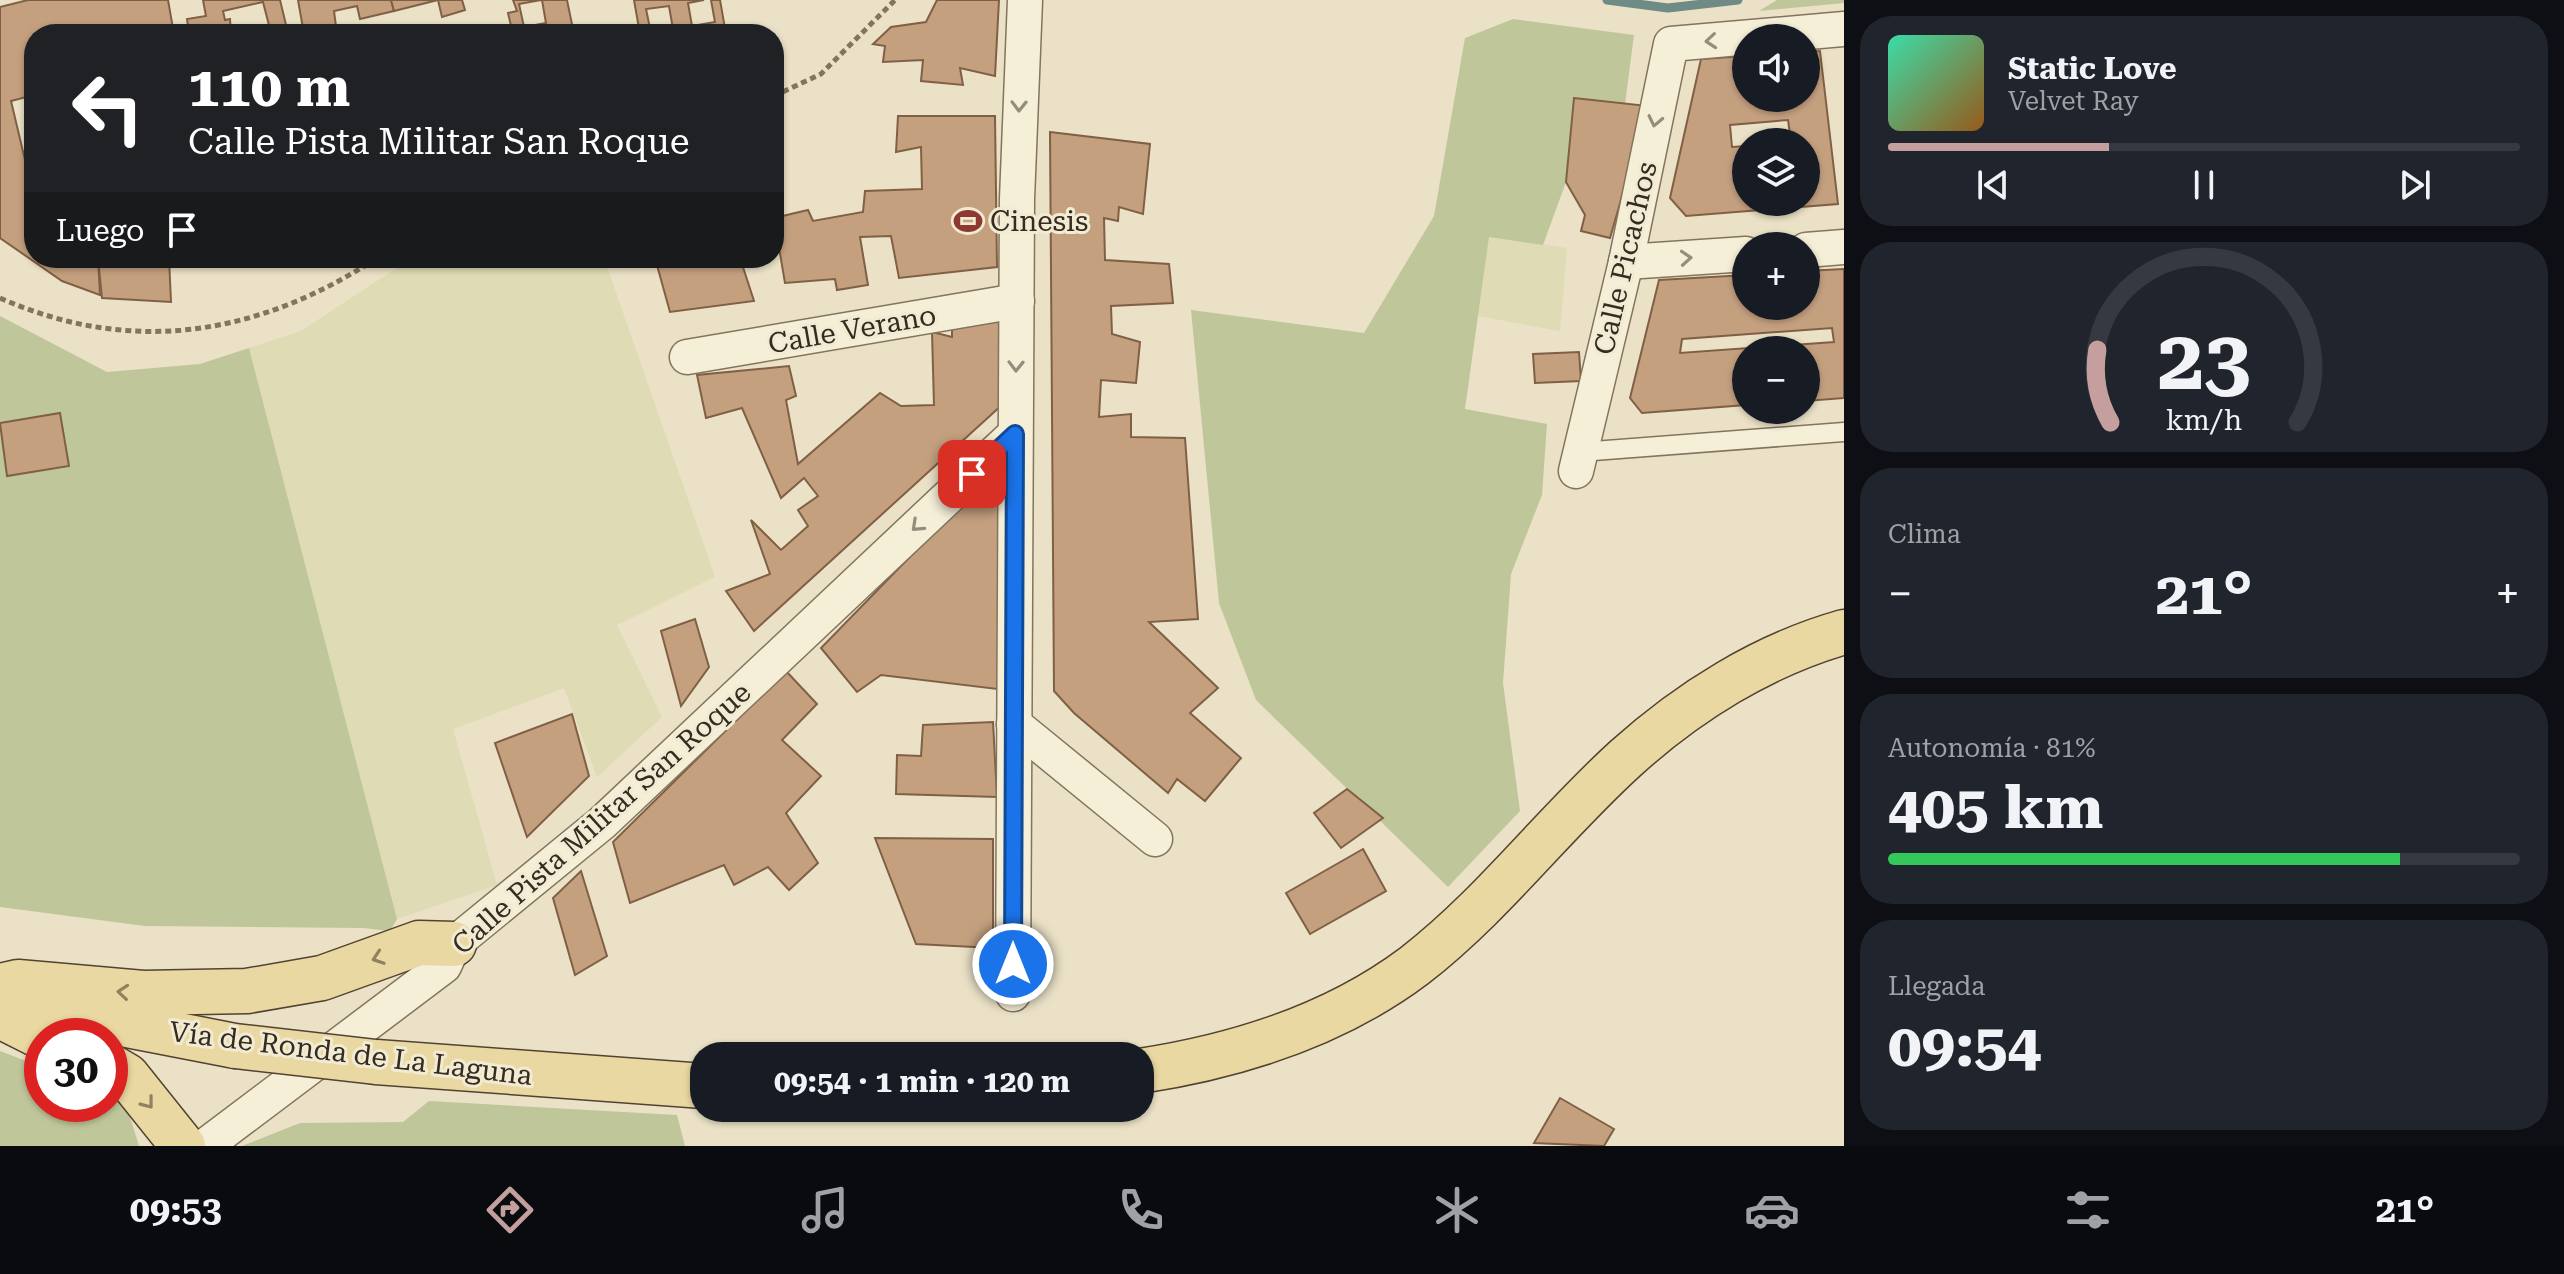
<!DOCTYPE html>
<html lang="es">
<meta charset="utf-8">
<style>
body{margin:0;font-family:"Roboto Serif",serif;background:#20242c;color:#f1f3f6;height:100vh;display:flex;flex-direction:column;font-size:30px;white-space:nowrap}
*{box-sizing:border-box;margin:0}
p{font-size:26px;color:#9ea1a6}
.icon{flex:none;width:44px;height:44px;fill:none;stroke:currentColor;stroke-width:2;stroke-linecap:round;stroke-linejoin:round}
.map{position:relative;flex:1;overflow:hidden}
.side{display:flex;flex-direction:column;gap:16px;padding:16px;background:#0d0f14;width:720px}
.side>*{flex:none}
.banner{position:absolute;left:24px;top:24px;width:760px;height:244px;border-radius:32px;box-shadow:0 2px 6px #0004;background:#202124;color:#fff;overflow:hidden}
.controls{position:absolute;left:1732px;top:24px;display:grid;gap:16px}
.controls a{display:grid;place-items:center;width:88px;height:88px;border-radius:50%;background:#171b24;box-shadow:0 2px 6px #0004;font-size:40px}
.speed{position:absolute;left:24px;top:1018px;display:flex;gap:16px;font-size:40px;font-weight:700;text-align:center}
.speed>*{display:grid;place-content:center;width:104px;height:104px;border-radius:50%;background:#171b24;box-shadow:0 2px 6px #0004;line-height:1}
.speed .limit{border:12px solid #d22;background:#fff;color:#111}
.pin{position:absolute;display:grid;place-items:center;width:68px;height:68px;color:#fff;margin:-34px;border-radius:16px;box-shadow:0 4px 12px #0006}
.me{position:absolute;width:88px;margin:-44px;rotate:0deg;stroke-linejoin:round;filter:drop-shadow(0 0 6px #0008)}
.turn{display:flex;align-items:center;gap:28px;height:168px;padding:0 32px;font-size:36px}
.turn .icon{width:104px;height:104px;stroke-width:2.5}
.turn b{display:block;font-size:56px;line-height:68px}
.then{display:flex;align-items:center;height:76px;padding:0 32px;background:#0003;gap:16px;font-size:30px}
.big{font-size:60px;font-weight:700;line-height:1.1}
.side .widget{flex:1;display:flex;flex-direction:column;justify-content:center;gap:12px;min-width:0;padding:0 28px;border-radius:32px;background:#20242c}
.side .dial{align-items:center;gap:0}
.dial svg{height:208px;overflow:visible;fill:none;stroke:#363941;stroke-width:7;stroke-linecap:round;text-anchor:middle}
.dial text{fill:#f1f3f6;stroke:none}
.song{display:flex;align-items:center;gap:24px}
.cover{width:96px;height:96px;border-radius:12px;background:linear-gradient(135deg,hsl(160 70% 55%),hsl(30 70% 35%))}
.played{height:8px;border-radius:4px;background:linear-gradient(90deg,#c49f9e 35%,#363941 35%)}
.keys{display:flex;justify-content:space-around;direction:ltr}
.heat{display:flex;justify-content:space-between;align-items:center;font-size:44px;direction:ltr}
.charge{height:12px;border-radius:6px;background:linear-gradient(90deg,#34c759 81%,#363941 0)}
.trip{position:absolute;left:690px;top:1042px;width:464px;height:80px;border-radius:32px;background:#171b24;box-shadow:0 2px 6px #0004;font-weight:700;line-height:80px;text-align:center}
.dock{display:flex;height:128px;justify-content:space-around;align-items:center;background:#090b0e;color:#9ea1a6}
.dock .icon{width:56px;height:56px}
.dock .active{color:#c49f9e}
.dock b{font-size:36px;color:#f1f3f6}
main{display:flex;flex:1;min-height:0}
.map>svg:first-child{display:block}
.farmland{fill:#dfdbb4}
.green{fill:#bfc79a}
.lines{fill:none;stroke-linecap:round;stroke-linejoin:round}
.stream{stroke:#6e8b86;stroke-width:9}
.building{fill:#c4a07f;stroke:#806045;stroke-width:2;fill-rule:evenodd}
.service-casing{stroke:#83745d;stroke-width:21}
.minor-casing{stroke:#83745d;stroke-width:37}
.primary-casing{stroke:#524231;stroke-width:47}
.path{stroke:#83745d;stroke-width:5;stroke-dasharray:6 4;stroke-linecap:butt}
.service{stroke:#f5efd8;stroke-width:18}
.minor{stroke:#f5efd8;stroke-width:34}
.primary{stroke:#e9d8a1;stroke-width:44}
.primary-bridge-casing{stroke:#524231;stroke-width:47;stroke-linecap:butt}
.primary-bridge{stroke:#e9d8a1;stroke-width:44}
.oneway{stroke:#958d7c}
.oneway2{stroke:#8f8260}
.route-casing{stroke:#114b97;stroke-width:20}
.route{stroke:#1a73e8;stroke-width:14}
.labels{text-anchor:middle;stroke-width:6;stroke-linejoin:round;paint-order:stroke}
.poi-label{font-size:28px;fill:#352b20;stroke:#f2ebd4;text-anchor:start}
.street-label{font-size:28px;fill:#352b20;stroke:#f2ebd4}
</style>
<main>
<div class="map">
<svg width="1844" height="1146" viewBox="0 0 1844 1146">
<rect width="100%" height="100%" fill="#eae1c6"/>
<g class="farmland">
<path d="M1489,236L1567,248L1560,331L1478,316Z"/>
<path d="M412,258H604L715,577L617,625L662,717L597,777L564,688L453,729L497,885L397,919L249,348L301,331Z"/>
</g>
<g class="green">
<path d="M1777,0H1844V3L1759,11Z"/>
<path d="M1513,19L1634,35L1625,104L1574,98L1566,182L1543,245L1489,237L1465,409L1547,424L1542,495L1511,574L1503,683L1520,811L1448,887L1256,700L1219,603L1191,310L1364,333L1434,216L1465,38Z"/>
<path d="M0,316L107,372L200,364L249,348L397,919L390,931L363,928L145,926L0,907Z"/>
<path d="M0,1051L42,1067V1104H110V1090L123,1094L139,1146H0Z"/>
<path d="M429,1101L677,1115L685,1146H242L300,1123L403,1122Z"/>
</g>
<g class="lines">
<path class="stream" d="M1607,0L1668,8L1738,0"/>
</g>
<g class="building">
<path d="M28,0H168L174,34H34V95L11,101L25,160L34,166V258H98L100,295L62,281L0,238V7Z"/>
<path d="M203,0H280L287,29L271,33L263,2L223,11L225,20L230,19L231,34H189L187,19L206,16Z"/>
<path d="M298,0H391L394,11L360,19L357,6L334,11L337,34H304Z"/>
<path d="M391,0H462L465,10L442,17L438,0L394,11Z"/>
<path d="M513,0H541L519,4L524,27L546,23L542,0H567L574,34H513L508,13L517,11Z"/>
<path d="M634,0H704L688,3L692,26L715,22L711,0H720L726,34H640ZM669,6L673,29L651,33L646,9Z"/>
<path d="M937,0H999L995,76L960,68L963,85L921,81L923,60L883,62L885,46L873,44L891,27L926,22Z"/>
<path d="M1820,51L1838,204L1686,216L1670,198L1701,59L1746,56V98H1806V52ZM1788,120L1791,141L1785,142H1806V202H1746V146L1732,147L1730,125Z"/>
<path d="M1574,98L1648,106L1610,238L1581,231L1585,215L1566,182Z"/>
<path d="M898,116H995L997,267L899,278L891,236L860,237L868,285L837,290L835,279L785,283L774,218L808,210L813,221L863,212L865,191L922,189L921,147L896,152Z"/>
<path d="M1050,132L1150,144L1143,214L1119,207L1118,221L1104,218L1105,260L1169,264L1173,303L1111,306L1112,334L1140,342L1136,383L1101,380L1099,417L1131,414V437L1185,438L1198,619L1149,622L1218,688L1190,713L1241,758L1205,801L1177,779L1168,793L1074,713L1054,691Z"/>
<path d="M98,258H169L171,302L102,298Z"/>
<path d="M655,258H740L754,301L670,312Z"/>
<path d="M1844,269V398L1806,401V350H1746V405L1642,413L1630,398L1659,280L1746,275V306H1806V271ZM1832,328L1834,342L1680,353L1682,339Z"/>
<path d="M1006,321L1004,403L754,631L726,591L770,574L751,520L781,550L808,526L798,510L818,496L804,478L781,498L742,408L706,418L697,375L789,366L796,396L786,400L798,464L880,393L901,406L934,405L932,332L952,337V324Z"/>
<path d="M1579,352L1581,381L1535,383L1533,354Z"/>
<path d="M60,413L69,466L7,476L0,423Z"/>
<path d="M980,485L1003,491L997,689L881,675L857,692L821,648Z"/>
<path d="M695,619L709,667L681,706L661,631Z"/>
<path d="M786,671L817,704L782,740L821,776L786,813L818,863L789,890L768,867L734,885L724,865L630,903L613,842Z"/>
<path d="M572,714L589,776L527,837L495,743Z"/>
<path d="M993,722L997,797L896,794L897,755L921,756L923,725Z"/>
<path d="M1347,789L1383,818L1341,848L1314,813Z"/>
<path d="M875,838L993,839V948L916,944Z"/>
<path d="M1363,849L1386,891L1310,934L1286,893Z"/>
<path d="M581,871L607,956L575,975L553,898Z"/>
<path d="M1560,1098L1614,1129L1604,1146L1534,1143Z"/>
</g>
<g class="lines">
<defs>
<path id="service" d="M1580,452L1844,432"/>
<g id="minor">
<path d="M1806,250L1844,247"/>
<path d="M1626,262L1746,254"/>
<path d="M687,357L1017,301"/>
<path d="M1576,471L1626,262L1671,44L1844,29"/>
<path d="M1014,724L1155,839"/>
<path d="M1013,994L1017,199L1025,0"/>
<path d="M205,1146L444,966L454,944L602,823L1015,434"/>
</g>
<g id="primary">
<path d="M0,986L18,982L143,993L247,991L322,978L419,943L454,944"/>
<path d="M49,1010L235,1046"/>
<path d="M0,1016L42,1037"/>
<path d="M376,1062L704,1086"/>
<path d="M110,1066L127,1076L183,1146"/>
<path d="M1140,1071C1238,1056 1334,1026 1414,966C1493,905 1552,825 1626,758C1688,702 1763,655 1844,632"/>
</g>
</defs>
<use href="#service" class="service-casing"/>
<use href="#minor" class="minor-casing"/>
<use href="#primary" class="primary-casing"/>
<g class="path">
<path d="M774,96L821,74L895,0"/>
<path d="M0,298C131,356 258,336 377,258"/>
</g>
<use href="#service" class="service"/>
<use href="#minor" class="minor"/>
<use href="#primary" class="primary"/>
<defs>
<path id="primary-bridge" d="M235,1046L376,1062"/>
</defs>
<use href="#primary-bridge" class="primary-bridge-casing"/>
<use href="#primary-bridge" class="primary-bridge"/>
</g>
<defs><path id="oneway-chevron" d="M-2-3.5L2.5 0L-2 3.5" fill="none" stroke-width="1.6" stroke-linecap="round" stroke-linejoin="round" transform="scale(2)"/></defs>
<g class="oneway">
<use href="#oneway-chevron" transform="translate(1711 41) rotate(175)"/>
<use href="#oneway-chevron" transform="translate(1019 106) rotate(91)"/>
<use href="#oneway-chevron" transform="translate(1655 121) rotate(102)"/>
<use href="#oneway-chevron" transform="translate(1686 258) rotate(-4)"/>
<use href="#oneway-chevron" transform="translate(1016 366) rotate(91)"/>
<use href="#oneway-chevron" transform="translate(917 526) rotate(137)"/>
</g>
<g class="oneway2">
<use href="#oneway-chevron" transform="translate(378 958) rotate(161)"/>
<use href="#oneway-chevron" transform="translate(123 992) rotate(-175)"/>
<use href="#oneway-chevron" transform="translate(148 1103) rotate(52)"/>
</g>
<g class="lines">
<defs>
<path id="route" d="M972,474L1015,434L1013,964"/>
</defs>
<use href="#route" class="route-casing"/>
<use href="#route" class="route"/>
</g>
<defs>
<symbol id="stadium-bare" viewBox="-9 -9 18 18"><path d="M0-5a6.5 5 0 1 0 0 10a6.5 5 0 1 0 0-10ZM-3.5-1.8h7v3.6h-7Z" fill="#8d3833" stroke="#f2ebd4" stroke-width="2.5" paint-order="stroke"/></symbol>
</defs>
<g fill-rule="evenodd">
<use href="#stadium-bare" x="948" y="201" width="40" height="40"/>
</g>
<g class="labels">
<g class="poi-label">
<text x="990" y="231">Cinesis</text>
</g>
<g class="street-label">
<text transform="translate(1625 258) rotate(-77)" y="10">Calle Picachos</text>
<text transform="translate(852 329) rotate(-10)" y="10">Calle Verano</text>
<text transform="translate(601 818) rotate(-42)" y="10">Calle Pista Militar San Roque</text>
<text transform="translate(351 1053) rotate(7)" y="10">Vía de Ronda de La Laguna</text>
</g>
</g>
</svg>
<div class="controls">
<a><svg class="icon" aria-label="sound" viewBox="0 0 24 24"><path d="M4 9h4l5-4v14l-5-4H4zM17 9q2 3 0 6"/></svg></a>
<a><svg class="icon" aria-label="layers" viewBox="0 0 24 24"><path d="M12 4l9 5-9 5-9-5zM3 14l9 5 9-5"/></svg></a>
<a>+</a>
<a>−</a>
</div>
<div class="speed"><div class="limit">30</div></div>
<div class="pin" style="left:972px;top:474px;background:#d93025"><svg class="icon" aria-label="arrive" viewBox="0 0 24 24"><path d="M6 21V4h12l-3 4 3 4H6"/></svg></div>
<svg class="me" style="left:1013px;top:964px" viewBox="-20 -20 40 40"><circle r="17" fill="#1a73e8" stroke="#fff" stroke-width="3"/><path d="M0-11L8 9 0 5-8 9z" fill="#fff"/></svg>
<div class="trip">09:54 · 1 min · 120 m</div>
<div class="banner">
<div class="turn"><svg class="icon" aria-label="left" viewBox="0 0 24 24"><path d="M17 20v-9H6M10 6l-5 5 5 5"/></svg><div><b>110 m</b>Calle Pista Militar San Roque</div></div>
<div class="then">Luego<svg class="icon" aria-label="arrive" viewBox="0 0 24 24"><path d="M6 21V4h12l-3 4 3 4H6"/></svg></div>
</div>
</div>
<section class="side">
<div class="widget">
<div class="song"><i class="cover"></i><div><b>Static Love</b><p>Velvet Ray</p></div></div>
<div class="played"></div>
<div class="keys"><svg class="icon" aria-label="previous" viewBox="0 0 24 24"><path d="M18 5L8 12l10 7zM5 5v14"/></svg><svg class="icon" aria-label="pause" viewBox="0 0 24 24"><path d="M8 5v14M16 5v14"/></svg><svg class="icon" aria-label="next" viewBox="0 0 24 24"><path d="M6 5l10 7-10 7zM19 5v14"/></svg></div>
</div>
<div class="widget dial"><svg viewBox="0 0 100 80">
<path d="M14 69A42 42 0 1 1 86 69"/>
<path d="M14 69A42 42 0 0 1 9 41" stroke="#c49f9e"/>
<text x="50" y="56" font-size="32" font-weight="700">23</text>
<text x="50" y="72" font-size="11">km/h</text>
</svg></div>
<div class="widget"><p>Clima</p>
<div class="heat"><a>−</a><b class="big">21°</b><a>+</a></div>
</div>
<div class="widget"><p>Autonomía · 81%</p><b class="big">405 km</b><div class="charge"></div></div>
<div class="widget"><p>Llegada</p><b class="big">09:54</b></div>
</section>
</main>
<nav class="dock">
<b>09:53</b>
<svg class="icon active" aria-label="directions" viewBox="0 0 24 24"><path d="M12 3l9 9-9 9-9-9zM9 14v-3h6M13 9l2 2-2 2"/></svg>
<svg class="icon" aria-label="music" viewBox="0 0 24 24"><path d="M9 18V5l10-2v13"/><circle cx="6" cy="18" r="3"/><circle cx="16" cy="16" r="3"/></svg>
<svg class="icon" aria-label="phone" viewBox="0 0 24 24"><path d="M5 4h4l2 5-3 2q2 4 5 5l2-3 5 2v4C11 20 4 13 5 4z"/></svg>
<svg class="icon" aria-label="climate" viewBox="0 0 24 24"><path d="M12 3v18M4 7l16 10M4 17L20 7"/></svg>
<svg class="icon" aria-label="car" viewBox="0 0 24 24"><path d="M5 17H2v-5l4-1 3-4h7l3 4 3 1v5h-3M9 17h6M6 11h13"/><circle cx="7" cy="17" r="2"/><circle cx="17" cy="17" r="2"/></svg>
<svg class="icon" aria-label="filters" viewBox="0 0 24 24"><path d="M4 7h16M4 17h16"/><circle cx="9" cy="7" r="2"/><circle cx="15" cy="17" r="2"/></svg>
<b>21°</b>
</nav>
